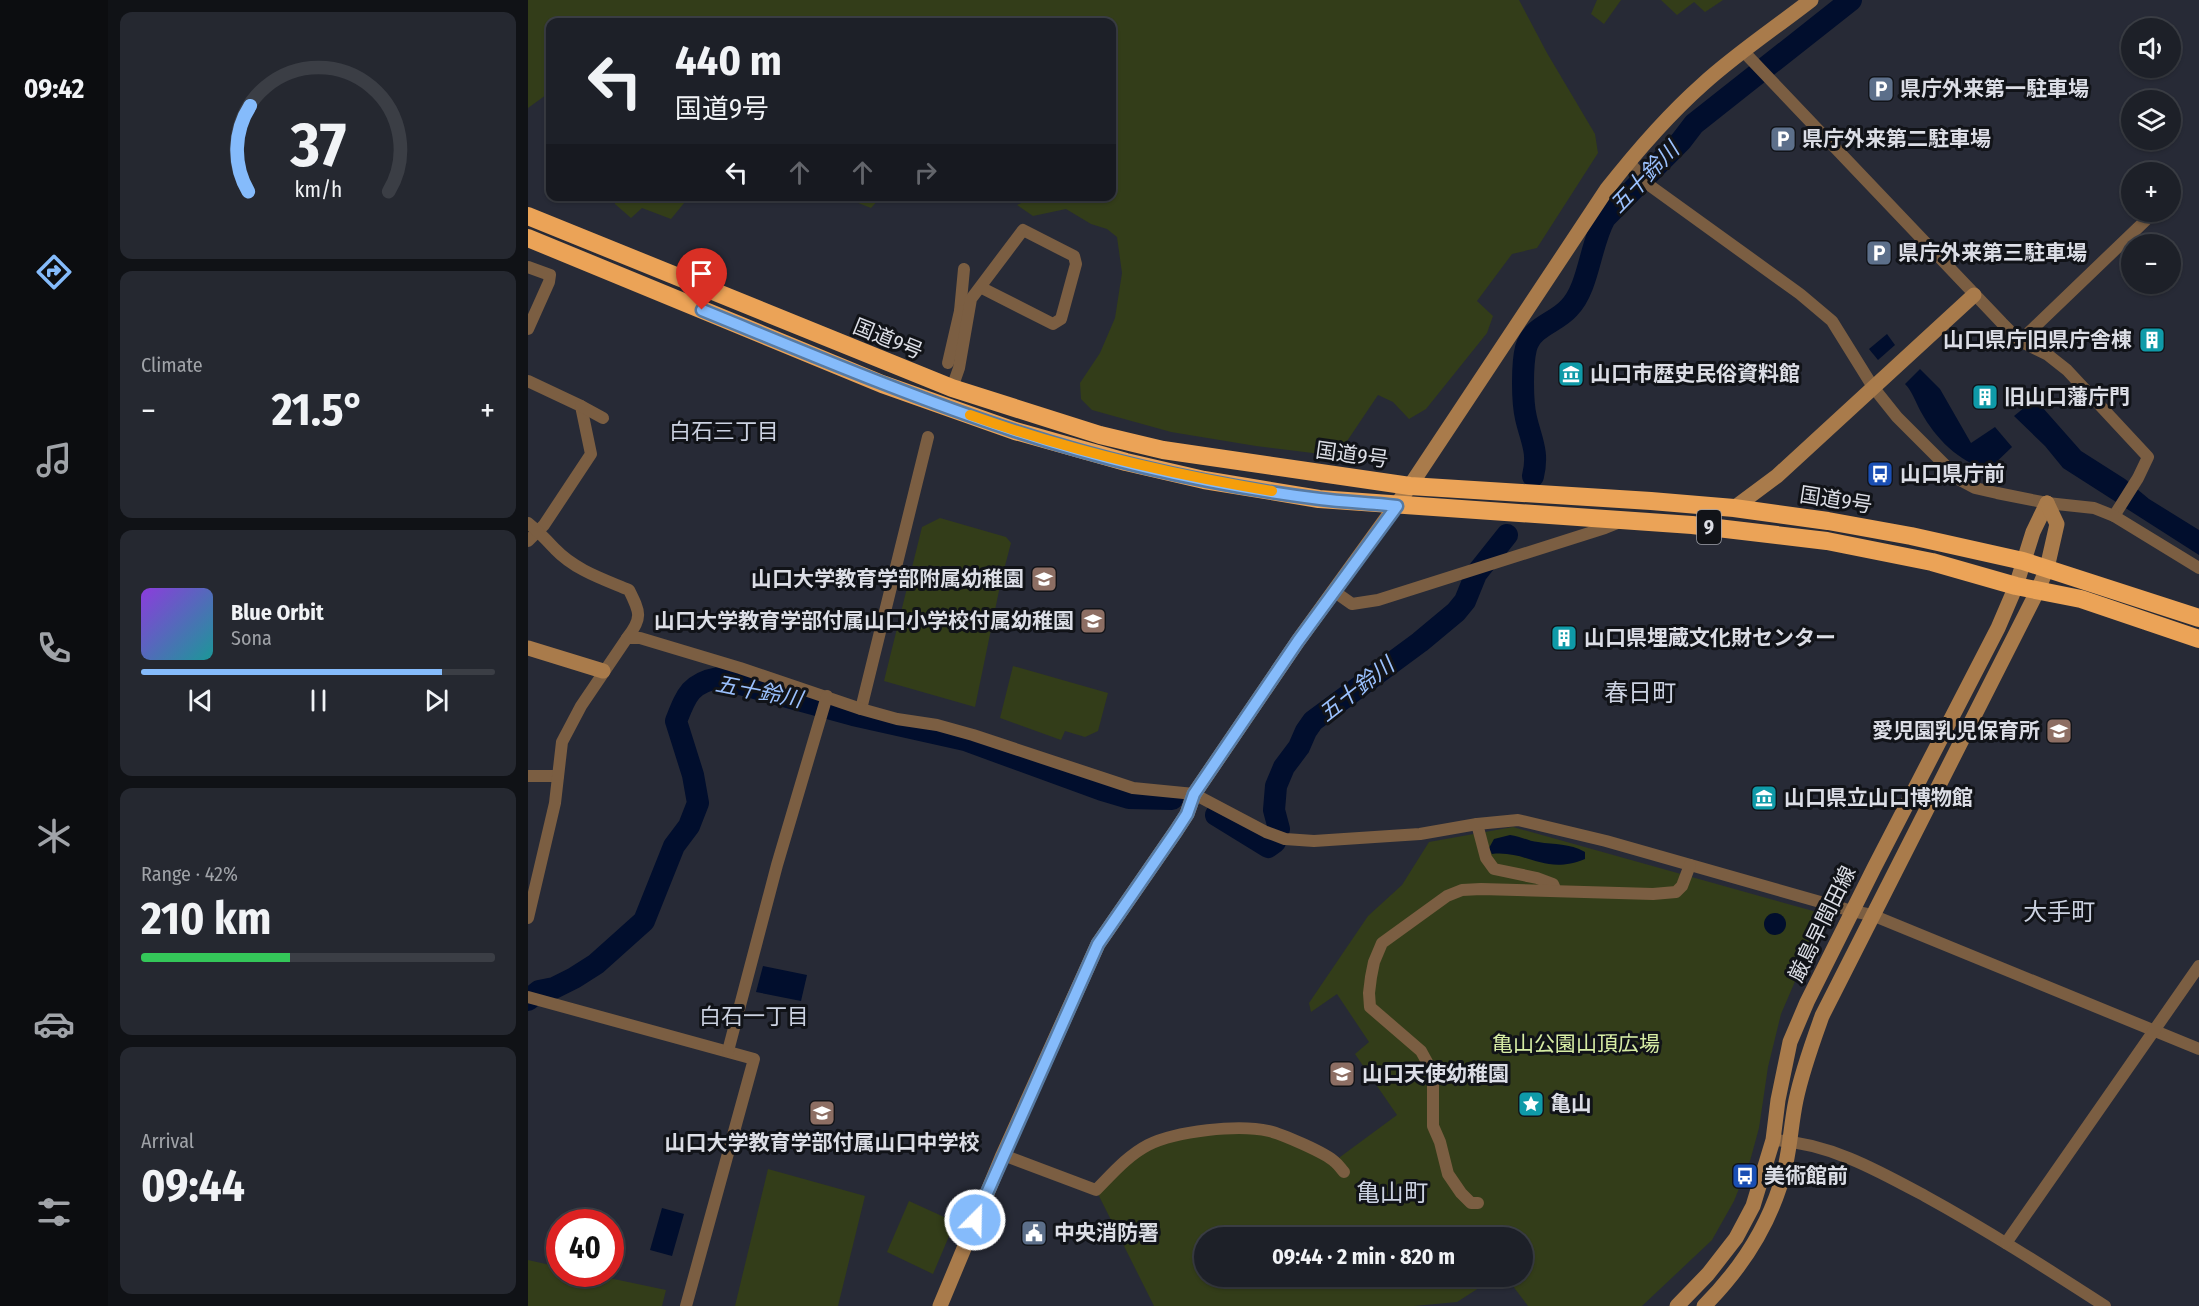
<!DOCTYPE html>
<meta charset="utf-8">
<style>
body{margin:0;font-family:"Fira Sans Condensed","Noto Sans JP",sans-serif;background:#252830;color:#f1f3f6;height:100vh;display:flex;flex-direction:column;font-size:22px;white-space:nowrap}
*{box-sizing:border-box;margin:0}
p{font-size:20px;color:#a0a3a8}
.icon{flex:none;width:33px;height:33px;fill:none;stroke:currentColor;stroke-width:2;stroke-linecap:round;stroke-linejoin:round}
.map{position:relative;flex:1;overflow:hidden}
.panel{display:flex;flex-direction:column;gap:12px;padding:12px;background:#101216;width:420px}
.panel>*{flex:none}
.guide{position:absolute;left:18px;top:18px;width:570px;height:183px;border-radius:12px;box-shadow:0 2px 4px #0004,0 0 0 2px #3b3e45;background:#1d2028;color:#f1f3f6;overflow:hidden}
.controls{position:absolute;left:1593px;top:18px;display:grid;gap:12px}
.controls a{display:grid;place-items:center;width:60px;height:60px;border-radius:50%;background:#1d2028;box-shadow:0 2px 4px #0004,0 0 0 2px #3b3e45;font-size:30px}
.speed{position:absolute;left:18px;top:1209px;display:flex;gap:12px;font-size:30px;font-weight:700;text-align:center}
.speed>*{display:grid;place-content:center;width:78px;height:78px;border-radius:50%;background:#1d2028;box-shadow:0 2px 4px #0004,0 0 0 2px #3b3e45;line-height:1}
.speed .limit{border:9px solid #d22;background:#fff;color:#111}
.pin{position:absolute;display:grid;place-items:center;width:51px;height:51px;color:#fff;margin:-62px -26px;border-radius:50% 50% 50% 0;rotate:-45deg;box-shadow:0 0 6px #0007}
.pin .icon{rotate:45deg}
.me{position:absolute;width:66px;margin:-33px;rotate:23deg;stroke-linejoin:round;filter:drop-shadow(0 0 4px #0008)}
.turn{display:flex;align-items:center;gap:21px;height:126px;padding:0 30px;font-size:27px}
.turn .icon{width:78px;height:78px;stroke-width:2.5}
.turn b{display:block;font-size:42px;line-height:51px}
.lanes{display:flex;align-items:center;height:57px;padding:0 30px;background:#0003;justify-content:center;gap:30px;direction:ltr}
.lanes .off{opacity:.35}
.big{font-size:45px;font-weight:700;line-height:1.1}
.panel .tile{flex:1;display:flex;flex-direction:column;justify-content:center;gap:9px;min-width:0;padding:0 21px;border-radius:12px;background:#252830}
.panel .dial{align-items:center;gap:0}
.dial svg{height:156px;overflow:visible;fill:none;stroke:#3b3e45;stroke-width:7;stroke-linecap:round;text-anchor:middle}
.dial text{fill:#f1f3f6;stroke:none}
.song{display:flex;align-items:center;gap:18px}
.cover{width:72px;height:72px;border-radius:9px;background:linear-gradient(135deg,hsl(270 70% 55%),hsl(180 70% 35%))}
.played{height:6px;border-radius:3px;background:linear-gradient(90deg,#85bbfb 85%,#3b3e45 85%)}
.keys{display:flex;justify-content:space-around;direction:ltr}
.heat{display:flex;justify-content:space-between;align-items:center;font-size:33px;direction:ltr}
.charge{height:9px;border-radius:4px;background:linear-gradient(90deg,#34c759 42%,#3b3e45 0)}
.trip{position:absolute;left:666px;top:1227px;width:339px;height:60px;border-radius:30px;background:#1d2028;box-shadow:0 2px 4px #0004,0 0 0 2px #3b3e45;font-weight:700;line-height:60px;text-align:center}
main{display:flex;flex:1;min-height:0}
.dock{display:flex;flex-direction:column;width:108px;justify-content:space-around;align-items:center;background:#0c0d10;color:#a0a3a8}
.dock .icon{width:42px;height:42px}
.dock .on{color:#85bbfb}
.dock b{font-size:27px;color:#f1f3f6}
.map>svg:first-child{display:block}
.green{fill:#333d19}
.water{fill:#010e2d}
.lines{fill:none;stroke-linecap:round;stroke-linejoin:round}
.river{stroke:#010e2d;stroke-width:22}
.street{stroke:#7b5e42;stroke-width:12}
.secondary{stroke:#a97b4b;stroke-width:15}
.highway{stroke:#eba357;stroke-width:18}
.route-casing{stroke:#567aa3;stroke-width:15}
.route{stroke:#85bbfb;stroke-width:10}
.slow{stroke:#f59e0b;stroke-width:10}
.labels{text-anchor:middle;stroke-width:6;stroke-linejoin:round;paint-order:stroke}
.shield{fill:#111318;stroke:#9ea0a8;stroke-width:1.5}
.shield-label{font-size:20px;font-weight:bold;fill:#dbdde5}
.poi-label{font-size:21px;font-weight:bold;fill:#dbdde5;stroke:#111318;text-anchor:start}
.street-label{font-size:21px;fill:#dbdde5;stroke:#111318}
.park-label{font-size:21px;fill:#d7eda5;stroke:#111318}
.water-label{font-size:22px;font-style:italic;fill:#9bc1fe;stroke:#111318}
.neighbourhood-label{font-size:22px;fill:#ccd2e1;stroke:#111318}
.quarter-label{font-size:24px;fill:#ccd2e1;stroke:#111318}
</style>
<main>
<nav class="dock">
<b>09:42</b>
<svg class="icon on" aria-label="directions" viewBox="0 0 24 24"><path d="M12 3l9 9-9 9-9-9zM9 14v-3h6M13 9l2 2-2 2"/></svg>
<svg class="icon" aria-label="music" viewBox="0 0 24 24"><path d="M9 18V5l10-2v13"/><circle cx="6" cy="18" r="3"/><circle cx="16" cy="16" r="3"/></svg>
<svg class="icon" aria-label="phone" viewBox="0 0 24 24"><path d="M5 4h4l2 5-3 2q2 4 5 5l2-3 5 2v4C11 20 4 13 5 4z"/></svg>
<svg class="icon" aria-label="climate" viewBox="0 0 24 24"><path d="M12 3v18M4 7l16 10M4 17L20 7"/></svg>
<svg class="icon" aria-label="car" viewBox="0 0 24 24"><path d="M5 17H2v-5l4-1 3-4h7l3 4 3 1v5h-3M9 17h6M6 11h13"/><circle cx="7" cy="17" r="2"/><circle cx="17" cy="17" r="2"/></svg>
<svg class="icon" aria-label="filters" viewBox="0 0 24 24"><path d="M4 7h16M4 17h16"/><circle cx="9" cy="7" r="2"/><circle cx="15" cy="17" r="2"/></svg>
</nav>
<section class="panel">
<div class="tile dial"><svg viewBox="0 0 100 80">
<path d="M14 69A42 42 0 1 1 86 69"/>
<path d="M14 69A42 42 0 0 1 15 25" stroke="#85bbfb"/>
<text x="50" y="56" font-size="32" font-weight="700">37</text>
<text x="50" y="72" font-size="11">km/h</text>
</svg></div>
<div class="tile"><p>Climate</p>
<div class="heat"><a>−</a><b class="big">21.5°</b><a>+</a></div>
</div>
<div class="tile">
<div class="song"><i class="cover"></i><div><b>Blue Orbit</b><p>Sona</p></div></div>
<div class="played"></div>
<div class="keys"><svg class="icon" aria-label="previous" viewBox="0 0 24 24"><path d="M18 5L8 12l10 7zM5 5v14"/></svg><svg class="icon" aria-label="pause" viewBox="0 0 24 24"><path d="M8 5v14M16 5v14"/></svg><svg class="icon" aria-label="next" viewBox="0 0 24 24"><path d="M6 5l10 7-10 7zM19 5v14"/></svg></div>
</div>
<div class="tile"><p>Range · 42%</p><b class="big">210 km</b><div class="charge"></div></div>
<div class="tile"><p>Arrival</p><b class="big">09:44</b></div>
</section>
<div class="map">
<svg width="1671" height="1306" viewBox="0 0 1671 1306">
<rect width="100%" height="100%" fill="#272a36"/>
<g class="green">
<path d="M0,0H991L1019,53L1067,134L1070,153L1009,248L984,254L949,301L965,316L959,333L898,409L881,419L865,402L850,395L809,456L728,446L643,432L564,410L553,399L552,383L572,353L587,318L594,273L589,237L579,229L563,224L538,209L505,216L489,205L506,197L584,196V22H22V96L18,95L0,108Z"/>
<path d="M1069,0H1093L1076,24L1063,14Z"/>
<path d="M1133,0H1195L1177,12L1166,2L1149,15Z"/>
<path d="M87,197V196L161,197L143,219L114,208L103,218L87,204Z"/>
<path d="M282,197H353L343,208L315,197L289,203Z"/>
<path d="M412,518L478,537L483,543L473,581L447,707L356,681L394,527Z"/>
<path d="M485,666L580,693L570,731L557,737L537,731L533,740L472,718Z"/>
<path d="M985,827L1296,914L1253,1014L1240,1067L1231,1128L1222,1161L1206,1201L1184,1240L1114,1306H1000L978,1277L994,1276V1238H676V1276L968,1277L929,1302L886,1306H626L568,1190L600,1157L661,1132L741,1131L808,1160L869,1115L827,1054L841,1042L809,994L783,1012L781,1003L840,916L874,885L901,842Z"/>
<path d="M240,1169L337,1196L310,1306H207Z"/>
<path d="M381,1201L427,1222L405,1274L359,1252Z"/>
<path d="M0,1260L31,1267L32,1274H62L138,1290L134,1306H0Z"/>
</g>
<g class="water">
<path d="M1359,334L1367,345L1350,360L1341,349Z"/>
<path d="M1392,369L1412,389L1443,443L1467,427L1484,447L1460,470C1430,461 1408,439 1393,412C1388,403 1384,391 1377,384Z"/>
<path d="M1507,399L1553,451L1597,479L1621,499L1671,530V555L1535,468L1517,446L1486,416Z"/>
<path d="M982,835C992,836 1000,841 1010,842C1027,845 1041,843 1057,852V859C1016,876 1000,850 964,854L961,848L966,839Z"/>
<circle cx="1247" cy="924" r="11"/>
<path d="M235,966L279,975L273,1001L228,992Z"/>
<path d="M134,1208L156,1214L144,1256L122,1250Z"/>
</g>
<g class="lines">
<g class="river">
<path d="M1005,476C1011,452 1003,440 998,418C994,401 994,364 998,348C1004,326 1028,323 1041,308C1061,288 1062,244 1077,218L1153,141L1166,124L1323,0"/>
<path d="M688,815L740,847L747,842L751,829L746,810L748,786L756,767L771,747L778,731L785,721L892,642L928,612L937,601L948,574L979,535"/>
<path d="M0,1000L11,991L26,988L46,978L68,964L116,921L146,846L161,826L170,803L165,775L148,721C158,696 162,683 190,678L325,715L437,740L574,790L601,798L644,799"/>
</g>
<g class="street">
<path d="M1216,52L1474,323L1492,341L1520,355L1539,370L1620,457L1610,478L1586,516"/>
<path d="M1100,161L1121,185L1272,294L1304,321L1345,387L1369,417L1432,480L1447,488L1469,493L1519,503L1566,508L1586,516L1671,568"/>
<path d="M0,267L22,275L21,282L0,329"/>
<path d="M436,269L432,311L439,312"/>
<path d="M1492,341L1618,220"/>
<path d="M420,363L432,311"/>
<path d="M0,381L53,406L63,454L16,525L0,541"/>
<path d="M424,388L431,368L443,299L495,230L546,256L548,264L533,319L525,324L452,287"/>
<path d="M53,406L75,418"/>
<path d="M0,523C13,533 16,538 27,549C47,570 75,579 101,590C112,612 115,618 99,638"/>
<path d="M807,592L824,604L850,600L1077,528L1092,522"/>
<path d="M333,709L400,437"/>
<path d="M0,776H30"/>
<path d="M949,824L958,858L966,869L1009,878L1025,884L1028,891"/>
<path d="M0,918L27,803L34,742L53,706L99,638H112L212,668L333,709L369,719L409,725L445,735L605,788L666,794L738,832L757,839L786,841L892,834L949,824L990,820L1078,841L1324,911L1344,915L1671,1049"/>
<path d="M0,997L226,1059L158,1306"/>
<path d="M200,1051L249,865L299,696"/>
<path d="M1245,1140C1301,1143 1349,1170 1397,1196C1459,1230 1518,1268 1577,1306"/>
<path d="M475,1155L568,1190C584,1174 599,1156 620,1145C648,1131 710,1124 741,1131C754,1134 798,1153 807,1162C811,1165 813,1169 816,1172"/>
<path d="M950,1203H943L933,1193L920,1174L912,1142L905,1126V1073L893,1051L842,1007L841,993L843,977L846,962L854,943L919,896L934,890L953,889L1125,894L1148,892L1154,886L1162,865"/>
<path d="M1478,1243L1671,966"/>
</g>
<g class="secondary">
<path d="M1206,508L1249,476L1446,295"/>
<path d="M0,648L75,671"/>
<path d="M412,1306L475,1155L570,944L648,831L659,814L666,794L770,641L882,486L1079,189C1108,152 1139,116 1175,84C1208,54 1247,28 1283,0"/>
<path d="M1149,1306L1180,1274L1208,1238L1225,1206L1245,1140L1250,1100L1262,1042L1279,1002L1346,868L1470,628L1488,586L1505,532L1519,503"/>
<path d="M1176,1306C1210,1272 1237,1232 1252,1186C1262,1158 1262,1128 1268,1100C1274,1071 1284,1044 1294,1016L1510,590L1519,568L1529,524L1519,503"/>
</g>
<g class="highway">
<path d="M0,216L424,388L572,435L635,450L882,486L1123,501L1206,508L1300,521L1383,536L1495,561L1671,618"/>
<path d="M0,238L354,384L487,431L598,462L676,480L791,499L1164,525L1299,541L1404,562L1488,586L1553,599L1671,639"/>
</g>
</g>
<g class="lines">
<defs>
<path id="route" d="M174,310C277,352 380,396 487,431C585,463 689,486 792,499C817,502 843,503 869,506L770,641L666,794L659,814L648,831L570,944L447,1220"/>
</defs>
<use href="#route" class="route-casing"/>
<use href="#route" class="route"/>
<path class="slow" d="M442,415C540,450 641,474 744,491"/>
</g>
<defs>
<symbol id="parking-square" viewBox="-11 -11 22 22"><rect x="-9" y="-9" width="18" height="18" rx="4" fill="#5c6f8a" stroke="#111318"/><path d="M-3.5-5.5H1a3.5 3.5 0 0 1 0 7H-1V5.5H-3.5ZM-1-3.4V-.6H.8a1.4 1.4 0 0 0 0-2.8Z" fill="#fff"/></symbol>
<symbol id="building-square" viewBox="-11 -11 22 22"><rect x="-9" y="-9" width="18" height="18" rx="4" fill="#0f9aa8" stroke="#111318"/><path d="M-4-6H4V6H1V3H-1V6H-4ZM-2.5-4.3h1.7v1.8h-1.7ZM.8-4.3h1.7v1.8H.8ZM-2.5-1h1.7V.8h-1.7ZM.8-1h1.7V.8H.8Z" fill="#fff"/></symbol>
<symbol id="museum-square" viewBox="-11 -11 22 22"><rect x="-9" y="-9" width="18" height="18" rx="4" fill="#0f9aa8" stroke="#111318"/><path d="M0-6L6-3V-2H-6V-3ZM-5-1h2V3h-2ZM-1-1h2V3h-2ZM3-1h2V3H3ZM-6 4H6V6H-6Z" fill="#fff"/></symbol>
<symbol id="bus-square" viewBox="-11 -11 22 22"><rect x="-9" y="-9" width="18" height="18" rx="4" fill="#1a4fb4" stroke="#111318"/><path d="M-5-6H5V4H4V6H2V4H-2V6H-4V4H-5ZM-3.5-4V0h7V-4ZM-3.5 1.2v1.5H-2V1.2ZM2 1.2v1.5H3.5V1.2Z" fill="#fff"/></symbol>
<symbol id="school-square" viewBox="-11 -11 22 22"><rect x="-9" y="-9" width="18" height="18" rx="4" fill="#8d6e63" stroke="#111318"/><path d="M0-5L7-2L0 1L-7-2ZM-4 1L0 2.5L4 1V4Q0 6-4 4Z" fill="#fff"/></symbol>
<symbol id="sight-square" viewBox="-11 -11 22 22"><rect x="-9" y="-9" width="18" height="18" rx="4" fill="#0f9aa8" stroke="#111318"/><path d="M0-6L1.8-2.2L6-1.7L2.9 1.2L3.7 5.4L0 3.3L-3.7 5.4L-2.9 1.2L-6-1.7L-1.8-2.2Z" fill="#fff"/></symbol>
<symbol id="civic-square" viewBox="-11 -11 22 22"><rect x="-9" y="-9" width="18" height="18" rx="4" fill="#5c6f8a" stroke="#111318"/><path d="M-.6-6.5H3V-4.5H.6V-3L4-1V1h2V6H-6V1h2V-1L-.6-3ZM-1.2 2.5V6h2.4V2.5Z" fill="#fff"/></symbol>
</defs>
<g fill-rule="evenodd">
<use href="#parking-square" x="1338" y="74" width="30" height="30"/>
<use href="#parking-square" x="1240" y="124" width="30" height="30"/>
<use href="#parking-square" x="1336" y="238" width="30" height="30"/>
<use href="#building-square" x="1609" y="325" width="30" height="30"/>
<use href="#museum-square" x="1028" y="359" width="30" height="30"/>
<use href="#building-square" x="1442" y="382" width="30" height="30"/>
<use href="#bus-square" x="1337" y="459" width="30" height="30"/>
<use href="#school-square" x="501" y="564" width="30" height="30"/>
<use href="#school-square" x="550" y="606" width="30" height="30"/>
<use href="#building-square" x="1021" y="623" width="30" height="30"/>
<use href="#school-square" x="1516" y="716" width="30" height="30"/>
<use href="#museum-square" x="1221" y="783" width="30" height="30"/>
<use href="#school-square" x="799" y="1059" width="30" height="30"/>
<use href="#sight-square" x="988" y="1089" width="30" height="30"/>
<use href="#school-square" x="279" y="1098" width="30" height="30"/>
<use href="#bus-square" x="1202" y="1161" width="30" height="30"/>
<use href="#civic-square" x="491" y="1218" width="30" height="30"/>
</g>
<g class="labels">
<rect class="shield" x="1169" y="510" width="24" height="34" rx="4.5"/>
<g class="shield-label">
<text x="1181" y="534">9</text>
</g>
<g class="poi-label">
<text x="1372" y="96">県庁外来第一駐車場</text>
<text x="1274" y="146">県庁外来第二駐車場</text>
<text x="1370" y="260">県庁外来第三駐車場</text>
<text x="1604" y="347" text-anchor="end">山口県庁旧県庁舎棟</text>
<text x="1062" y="381">山口市歴史民俗資料館</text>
<text x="1476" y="404">旧山口藩庁門</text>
<text x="1372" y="481">山口県庁前</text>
<text x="496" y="586" text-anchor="end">山口大学教育学部附属幼稚園</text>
<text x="546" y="628" text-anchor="end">山口大学教育学部付属山口小学校付属幼稚園</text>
<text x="1056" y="645">山口県埋蔵文化財センター</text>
<text x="1512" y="738" text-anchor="end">愛児園乳児保育所</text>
<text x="1256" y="805">山口県立山口博物館</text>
<text x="834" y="1081">山口天使幼稚園</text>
<text x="1022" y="1111">亀山</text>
<text x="294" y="1150" text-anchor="middle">山口大学教育学部付属山口中学校</text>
<text x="1236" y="1183">美術館前</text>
<text x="526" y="1240">中央消防署</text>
</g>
<g class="street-label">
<text transform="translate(360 339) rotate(22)" y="7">国道9号</text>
<text transform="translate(824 455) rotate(8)" y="7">国道9号</text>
<text transform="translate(1308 500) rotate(9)" y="7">国道9号</text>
<text transform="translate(1294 924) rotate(-64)" y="7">厳島早間田線</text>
</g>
<g class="park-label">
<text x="1048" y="1051">亀山公園山頂広場</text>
</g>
<g class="water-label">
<text transform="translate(1116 177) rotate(-46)" y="8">五十鈴川</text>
<text transform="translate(828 689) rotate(-38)" y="8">五十鈴川</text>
<text transform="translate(231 691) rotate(11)" y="8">五十鈴川</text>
</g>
<g class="neighbourhood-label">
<text x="196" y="439">白石三丁目</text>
<text x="226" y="1024">白石一丁目</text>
</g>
<g class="quarter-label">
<text x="1112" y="701">春日町</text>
<text x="1531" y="920">大手町</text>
<text x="864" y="1201">亀山町</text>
</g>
</g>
</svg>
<div class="controls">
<a><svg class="icon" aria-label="sound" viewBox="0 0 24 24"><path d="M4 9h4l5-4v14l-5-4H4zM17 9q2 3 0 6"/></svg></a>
<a><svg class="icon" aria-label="layers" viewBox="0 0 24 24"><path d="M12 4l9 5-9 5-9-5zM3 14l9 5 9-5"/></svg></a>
<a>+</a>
<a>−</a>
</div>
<div class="speed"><div class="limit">40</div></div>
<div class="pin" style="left:174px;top:310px;background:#d93025"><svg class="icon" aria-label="arrive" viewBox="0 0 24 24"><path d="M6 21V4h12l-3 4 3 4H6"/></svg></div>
<svg class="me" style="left:447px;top:1220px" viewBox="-20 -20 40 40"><circle r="17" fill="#85bbfb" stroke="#fff" stroke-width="3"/><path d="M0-11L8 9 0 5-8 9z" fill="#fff"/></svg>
<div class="trip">09:44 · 2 min · 820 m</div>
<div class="guide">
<div class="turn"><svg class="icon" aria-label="left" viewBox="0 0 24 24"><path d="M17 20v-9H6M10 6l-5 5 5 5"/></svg><div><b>440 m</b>国道9号</div></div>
<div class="lanes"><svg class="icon" aria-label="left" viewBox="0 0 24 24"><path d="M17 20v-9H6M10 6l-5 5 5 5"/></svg><svg class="icon off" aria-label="ahead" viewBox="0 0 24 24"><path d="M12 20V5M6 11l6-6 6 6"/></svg><svg class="icon off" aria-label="ahead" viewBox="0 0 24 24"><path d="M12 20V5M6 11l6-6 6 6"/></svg><svg class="icon off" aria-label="right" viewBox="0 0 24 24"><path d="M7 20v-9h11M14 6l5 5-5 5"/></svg></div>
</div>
</div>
</main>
